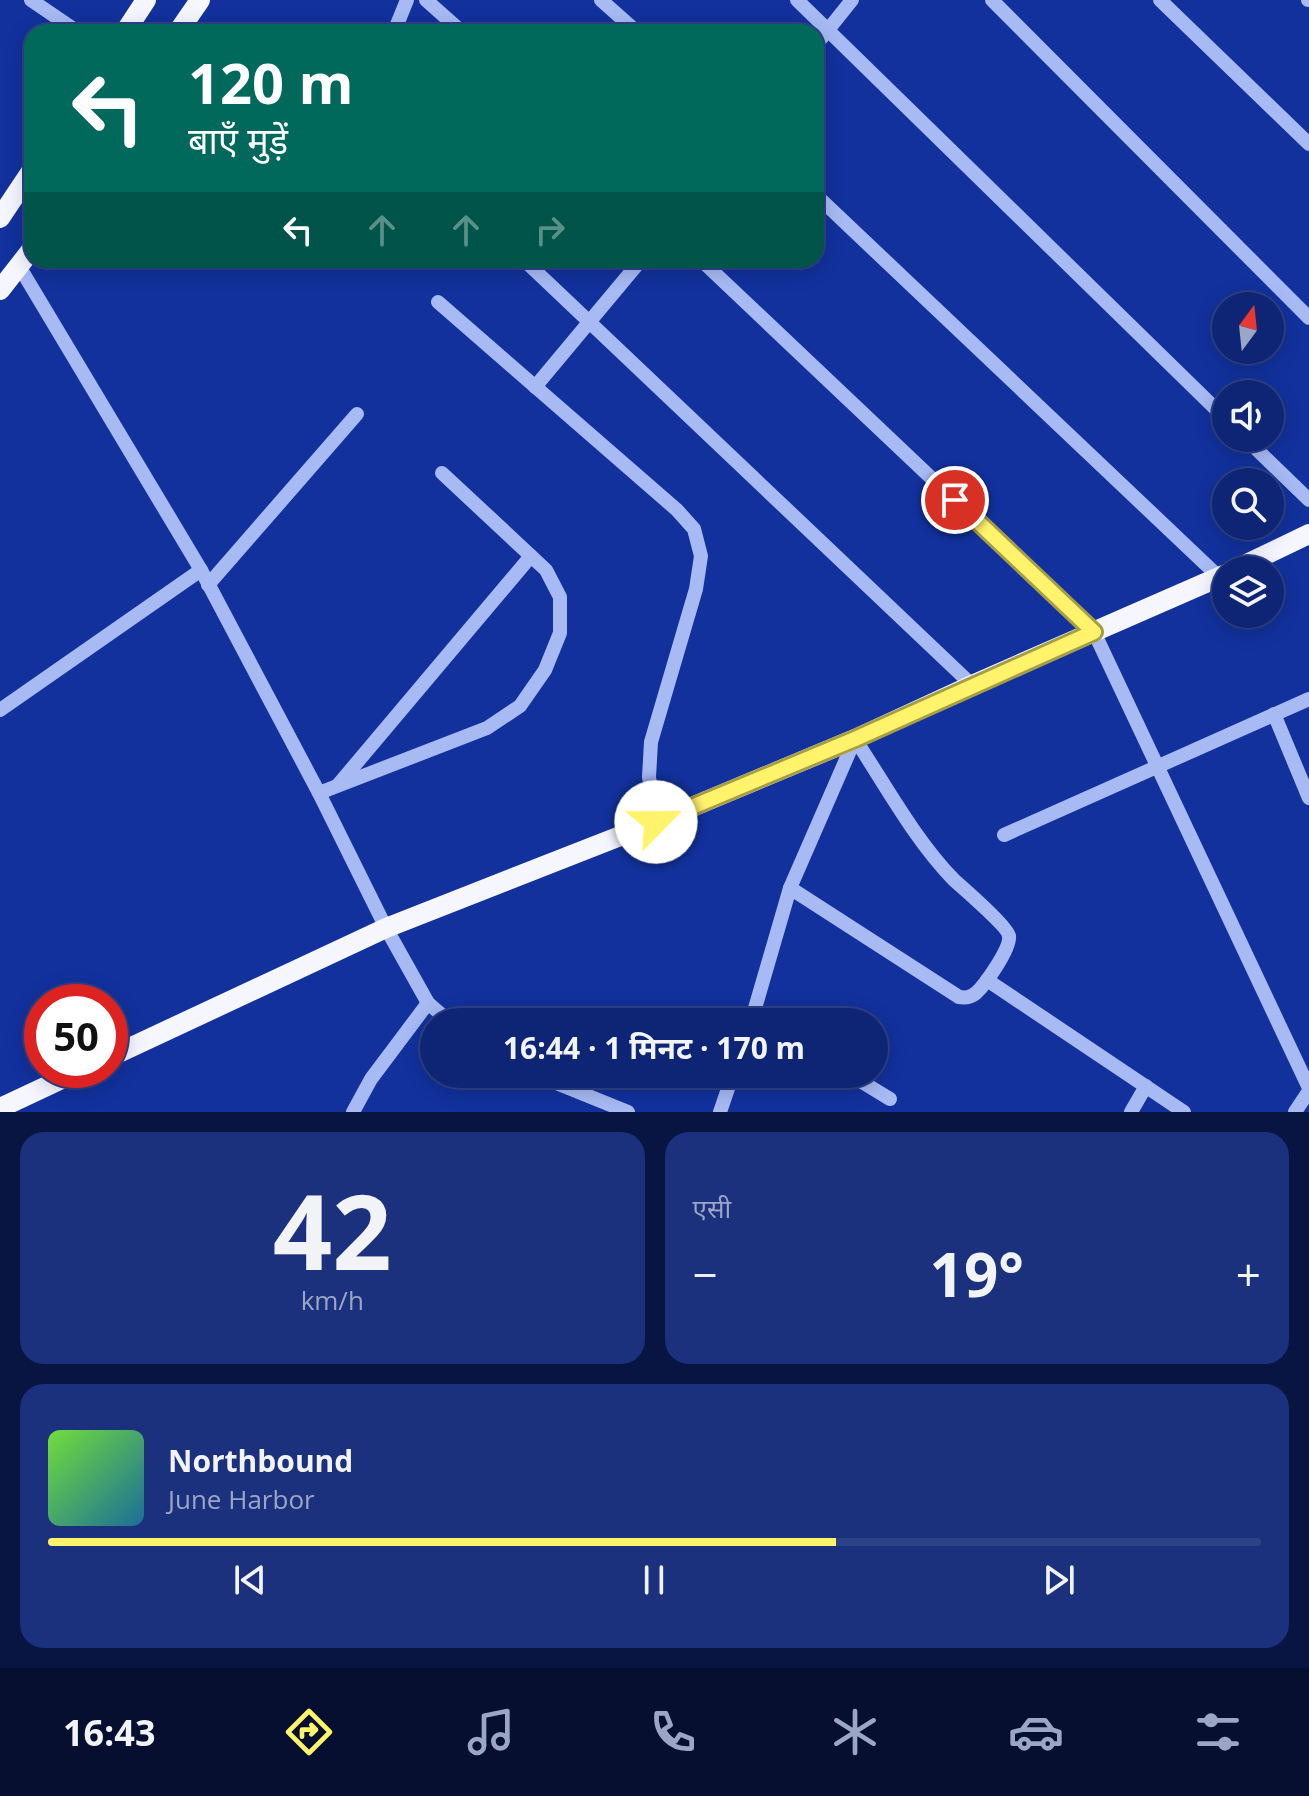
<!DOCTYPE html>
<html lang="hi">
<meta charset="utf-8">
<style>
body{margin:0;font-family:"Open Sans","Noto Sans Devanagari",sans-serif;background:#1c317e;color:#f1f3f6;height:100vh;display:flex;flex-direction:column;font-size:30px;white-space:nowrap}
*{box-sizing:border-box;margin:0}
p{font-size:26px;color:#9ba5c5}
.icon{flex:none;width:44px;height:44px;fill:none;stroke:currentColor;stroke-width:2;stroke-linecap:round;stroke-linejoin:round}
.map{position:relative;height:1112px;overflow:hidden}
.drawer{display:flex;flex-direction:column;gap:20px;padding:20px;background:#081441;flex:1}
.drawer>*{flex:none}
.top-card{position:absolute;left:24px;top:24px;width:800px;height:244px;border-radius:24px;box-shadow:0 4px 20px #0003,0 0 0 2px #2e4288;background:#00695c;color:#fff;overflow:hidden}
.needle{width:52px;rotate:15deg}
.tools{position:absolute;left:1212px;top:292px;display:grid;gap:16px}
.tools a{display:grid;place-items:center;width:72px;height:72px;border-radius:50%;background:#0e2576;box-shadow:0 4px 20px #0003,0 0 0 2px #2e4288;font-size:40px}
.speed{position:absolute;left:24px;top:984px;display:flex;gap:16px;font-size:40px;font-weight:700;text-align:center}
.speed>*{display:grid;place-content:center;width:104px;height:104px;border-radius:50%;background:#0e2576;box-shadow:0 4px 20px #0003,0 0 0 2px #2e4288;line-height:1}
.speed .limit{border:12px solid #d22;background:#fff;color:#111}
.pin{position:absolute;display:grid;place-items:center;width:68px;height:68px;color:#fff;margin:-34px;border:4px solid #fff;border-radius:50%;box-shadow:0 2px 8px #0007}
.me{position:absolute;width:88px;margin:-44px;rotate:67deg;stroke-linejoin:round;filter:drop-shadow(0 0 6px #0008)}
.turn{display:flex;align-items:center;gap:28px;height:168px;padding:0 32px;font-size:36px}
.turn .icon{width:104px;height:104px;stroke-width:2.5}
.turn b{display:block;font-size:56px;line-height:68px}
.lanes{display:flex;align-items:center;height:76px;padding:0 32px;background:#0003;justify-content:center;gap:40px;direction:ltr}
.lanes .off{opacity:.35}
.big{font-size:60px;font-weight:700;line-height:1.1}
.drawer .tile{flex:1;display:flex;flex-direction:column;justify-content:center;gap:12px;min-width:0;padding:0 28px;border-radius:24px;background:#1c317e}
.drawer .dial{align-items:center;gap:0}
.dial b{font-size:104px;line-height:1}
.song{display:flex;align-items:center;gap:24px}
.cover{width:96px;height:96px;border-radius:12px;background:linear-gradient(135deg,hsl(100 70% 55%),hsl(200 70% 35%))}
.played{height:8px;border-radius:4px;background:linear-gradient(90deg,#fff36b 65%,#2e4288 65%)}
.keys{display:flex;justify-content:space-around;direction:ltr}
.heat{display:flex;justify-content:space-between;align-items:center;font-size:44px;direction:ltr}
.drawer .tiles{flex:1;display:grid;gap:20px;grid-template-columns:1fr 1fr}
.tile:last-child{grid-column:span 2}
.trip{position:absolute;left:420px;top:1008px;width:468px;height:80px;border-radius:40px;background:#0e2576;box-shadow:0 4px 20px #0003,0 0 0 2px #2e4288;font-weight:700;line-height:80px;text-align:center}
.tabs{display:flex;height:128px;justify-content:space-around;align-items:center;background:#060f2f;color:#9ba5c5}
.tabs .icon{width:56px;height:56px}
.tabs .current{color:#fff36b}
.tabs b{font-size:36px;color:#f1f3f6}
.map>svg:first-child{display:block}
.lines{fill:none;stroke-linecap:round;stroke-linejoin:round}
.minor{stroke:#a7baf4;stroke-width:14}
.major{stroke:#f5f6ff;stroke-width:20}
.route-casing{stroke:#a69e46;stroke-width:20}
.route{stroke:#fff36b;stroke-width:14}
</style>
<div class="map">
<svg width="1309" height="1112" viewBox="0 0 1309 1112">
<rect width="100%" height="100%" fill="#12319d"/>
<g class="lines">
<g class="minor">
<path d="M31,0L78,32"/>
<path d="M426,0L462,32"/>
<path d="M601,0L637,32"/>
<path d="M797,0L1226,419"/>
<path d="M992,0L1309,318"/>
<path d="M1160,0L1309,144"/>
<path d="M1308,0H1309"/>
<path d="M394,32L407,0"/>
<path d="M816,45L852,0"/>
<path d="M816,195L1219,577"/>
<path d="M524,260L972,685"/>
<path d="M701,260L1094,632L1309,1088"/>
<path d="M19,266L201,570L319,793L386,928L428,1003L450,1022"/>
<path d="M438,302L677,510L694,529L701,556L696,589L651,742L649,777L656,822"/>
<path d="M535,387L641,260"/>
<path d="M1245,438L1309,500"/>
<path d="M208,585L357,414"/>
<path d="M0,710L201,570"/>
<path d="M1274,714L1309,798"/>
<path d="M338,785L531,556"/>
<path d="M319,793L487,728L520,706L545,670L560,633V597L546,570L442,473"/>
<path d="M1004,835L1309,699"/>
<path d="M790,888L959,997C965,998 970,998 976,993C985,985 1011,948 1009,936C1008,927 964,889 954,880C915,840 886,786 855,739"/>
<path d="M987,980L1184,1112"/>
<path d="M751,1022L790,888L855,739"/>
<path d="M534,1074L628,1112"/>
<path d="M849,1074L890,1099"/>
<path d="M353,1112L371,1079L428,1003"/>
<path d="M720,1112L733,1074"/>
<path d="M1131,1112L1146,1086"/>
<path d="M1295,1112L1309,1091"/>
</g>
<g class="major">
<path d="M125,32L146,0"/>
<path d="M178,32L200,0"/>
<path d="M0,218L32,170"/>
<path d="M0,290L32,249"/>
<path d="M1234,570L1309,534"/>
<path d="M110,1057L386,928L656,822L855,739L972,685L1226,574"/>
<path d="M0,1108L81,1070"/>
</g>
</g>
<g class="lines">
<defs>
<path id="route" d="M656,822L855,739L1094,632L955,500"/>
</defs>
<use href="#route" class="route-casing"/>
<use href="#route" class="route"/>
</g>
</svg>
<div class="tools">
<a><svg class="needle" viewBox="-14 -14 28 28"><path d="M0-13l5 13h-10z" fill="#e53935"/><path d="M0 13l5-13h-10z" fill="#9ba5c5"/></svg></a>
<a><svg class="icon" aria-label="sound" viewBox="0 0 24 24"><path d="M4 9h4l5-4v14l-5-4H4zM17 9q2 3 0 6"/></svg></a>
<a><svg class="icon" aria-label="search" viewBox="0 0 24 24"><circle cx="10" cy="10" r="6"/><path d="M15 15l6 6"/></svg></a>
<a><svg class="icon" aria-label="layers" viewBox="0 0 24 24"><path d="M12 4l9 5-9 5-9-5zM3 14l9 5 9-5"/></svg></a>
</div>
<div class="speed"><div class="limit">50</div></div>
<div class="pin" style="left:955px;top:500px;background:#d93025"><svg class="icon" aria-label="arrive" viewBox="0 0 24 24"><path d="M6 21V4h12l-3 4 3 4H6"/></svg></div>
<svg class="me" style="left:656px;top:822px" viewBox="-20 -20 40 40"><circle r="19" fill="#fff"/><path d="M0-13L10 11 0 6-10 11z" fill="#fff36b"/></svg>
<div class="trip">16:44 · 1 मिनट · 170 m</div>
<div class="top-card">
<div class="turn"><svg class="icon" aria-label="left" viewBox="0 0 24 24"><path d="M17 20v-9H6M10 6l-5 5 5 5"/></svg><div><b>120 m</b>बाएँ मुड़ें</div></div>
<div class="lanes"><svg class="icon" aria-label="left" viewBox="0 0 24 24"><path d="M17 20v-9H6M10 6l-5 5 5 5"/></svg><svg class="icon off" aria-label="ahead" viewBox="0 0 24 24"><path d="M12 20V5M6 11l6-6 6 6"/></svg><svg class="icon off" aria-label="ahead" viewBox="0 0 24 24"><path d="M12 20V5M6 11l6-6 6 6"/></svg><svg class="icon off" aria-label="right" viewBox="0 0 24 24"><path d="M7 20v-9h11M14 6l5 5-5 5"/></svg></div>
</div>
</div>
<section class="drawer">
<div class="tiles">
<div class="tile dial"><b>42</b><p>km/h</p></div>
<div class="tile"><p>एसी</p>
<div class="heat"><a>−</a><b class="big">19°</b><a>+</a></div>
</div>
<div class="tile">
<div class="song"><i class="cover"></i><div><b>Northbound</b><p>June Harbor</p></div></div>
<div class="played"></div>
<div class="keys"><svg class="icon" aria-label="previous" viewBox="0 0 24 24"><path d="M18 5L8 12l10 7zM5 5v14"/></svg><svg class="icon" aria-label="pause" viewBox="0 0 24 24"><path d="M8 5v14M16 5v14"/></svg><svg class="icon" aria-label="next" viewBox="0 0 24 24"><path d="M6 5l10 7-10 7zM19 5v14"/></svg></div>
</div>
</div>
</section>
<nav class="tabs">
<b>16:43</b>
<svg class="icon current" aria-label="directions" viewBox="0 0 24 24"><path d="M12 3l9 9-9 9-9-9zM9 14v-3h6M13 9l2 2-2 2"/></svg>
<svg class="icon" aria-label="music" viewBox="0 0 24 24"><path d="M9 18V5l10-2v13"/><circle cx="6" cy="18" r="3"/><circle cx="16" cy="16" r="3"/></svg>
<svg class="icon" aria-label="phone" viewBox="0 0 24 24"><path d="M5 4h4l2 5-3 2q2 4 5 5l2-3 5 2v4C11 20 4 13 5 4z"/></svg>
<svg class="icon" aria-label="climate" viewBox="0 0 24 24"><path d="M12 3v18M4 7l16 10M4 17L20 7"/></svg>
<svg class="icon" aria-label="car" viewBox="0 0 24 24"><path d="M5 17H2v-5l4-1 3-4h7l3 4 3 1v5h-3M9 17h6M6 11h13"/><circle cx="7" cy="17" r="2"/><circle cx="17" cy="17" r="2"/></svg>
<svg class="icon" aria-label="filters" viewBox="0 0 24 24"><path d="M4 7h16M4 17h16"/><circle cx="9" cy="7" r="2"/><circle cx="15" cy="17" r="2"/></svg>
</nav>
